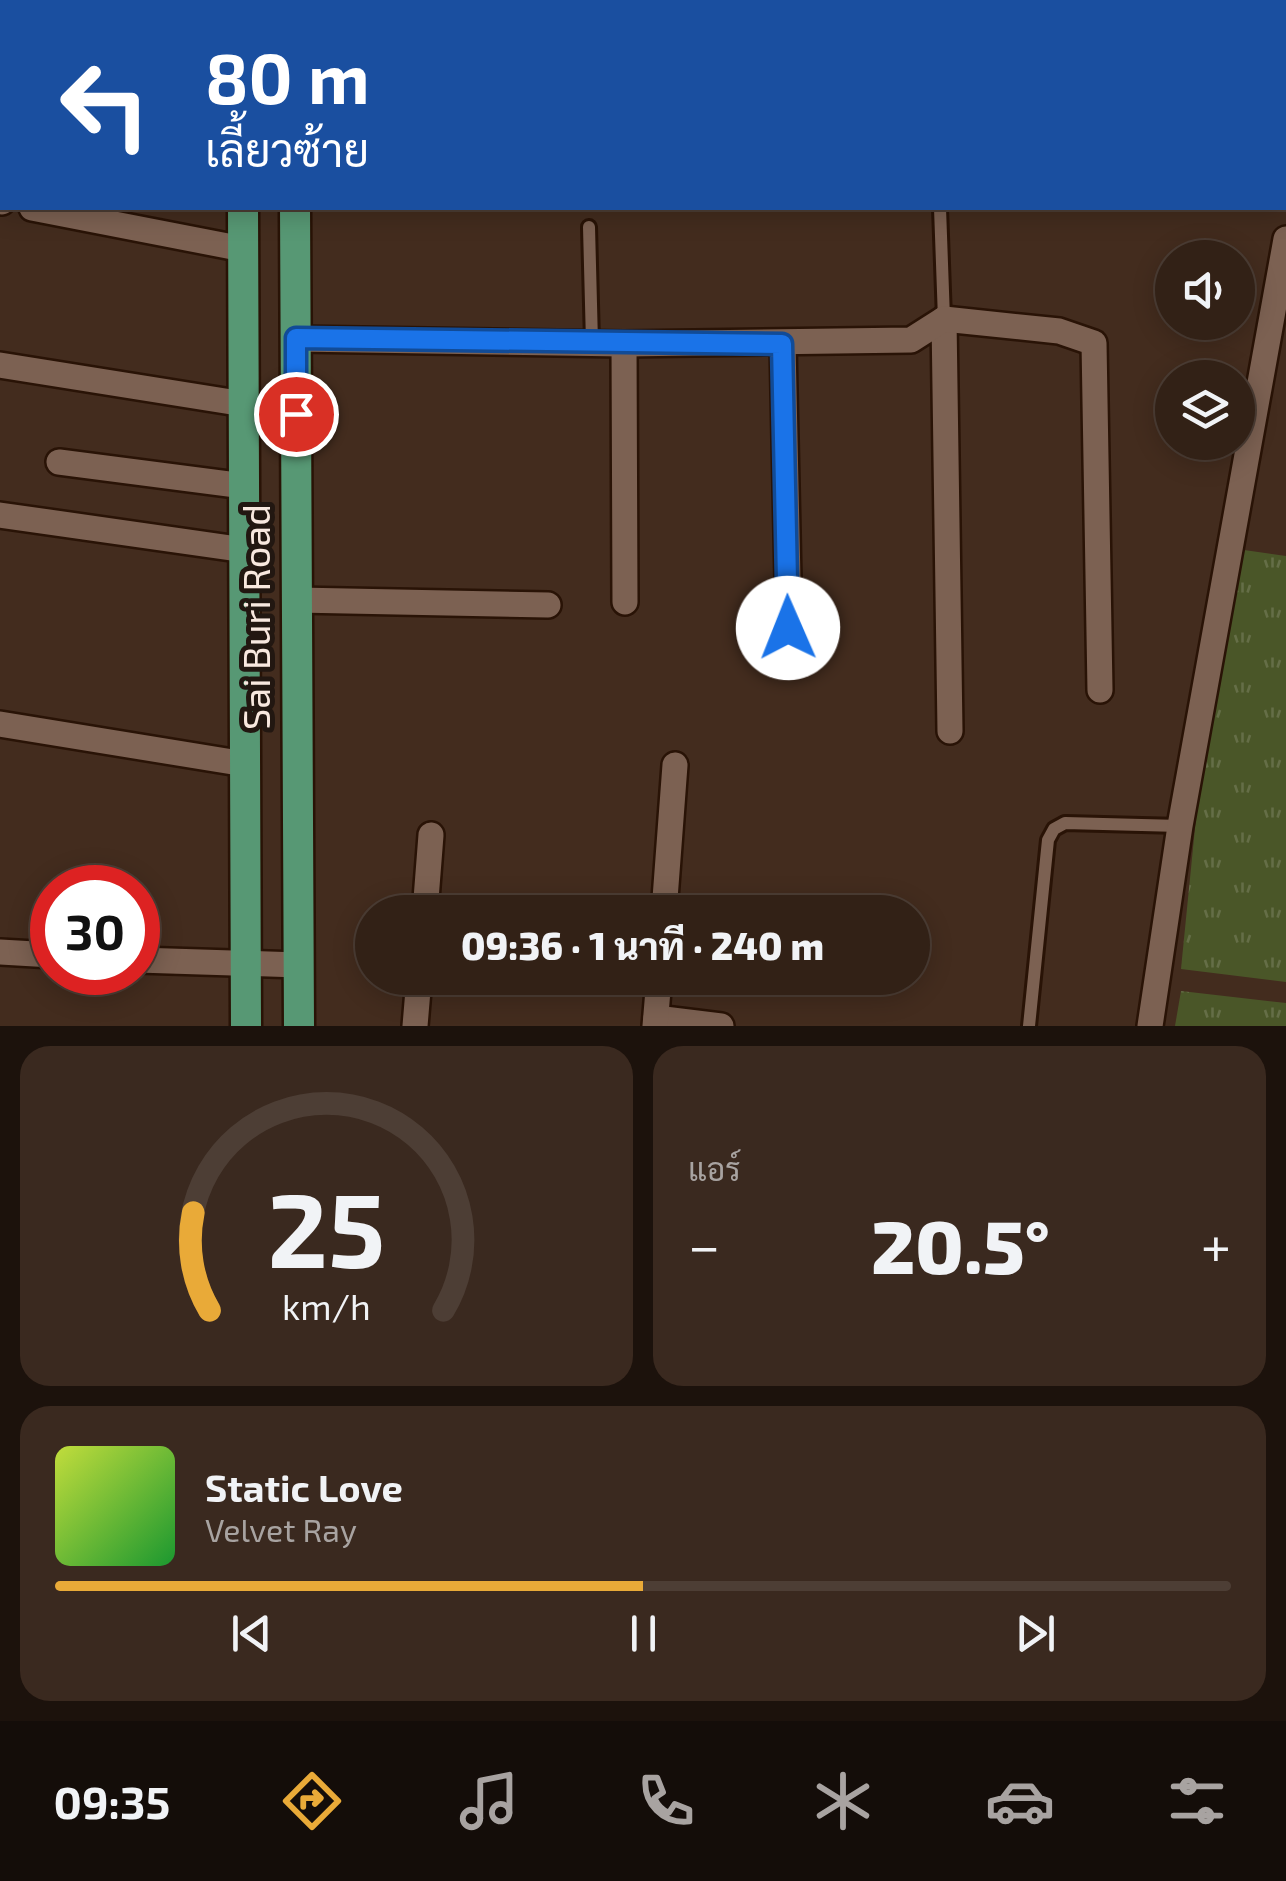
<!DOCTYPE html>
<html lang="th">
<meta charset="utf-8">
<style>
body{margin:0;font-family:"Exo 2",Sarabun,sans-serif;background:#3a291f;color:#f1f3f6;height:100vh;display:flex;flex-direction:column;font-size:38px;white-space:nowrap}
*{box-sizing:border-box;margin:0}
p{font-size:32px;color:#a8a3a1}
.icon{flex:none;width:55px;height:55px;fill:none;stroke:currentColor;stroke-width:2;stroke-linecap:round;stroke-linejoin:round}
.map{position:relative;height:1026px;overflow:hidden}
.sheet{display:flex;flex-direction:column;gap:20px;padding:20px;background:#1c120c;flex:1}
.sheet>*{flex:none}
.guide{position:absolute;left:0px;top:0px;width:1288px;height:210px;box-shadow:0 5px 25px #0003,0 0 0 2px #4d3e35;background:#1a4fa0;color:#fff;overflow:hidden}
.controls{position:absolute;left:1155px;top:240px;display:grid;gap:20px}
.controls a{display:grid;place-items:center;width:100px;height:100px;border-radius:50%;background:#322116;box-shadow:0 5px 25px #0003,0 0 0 2px #4d3e35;font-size:50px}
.speed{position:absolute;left:30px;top:865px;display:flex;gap:20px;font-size:50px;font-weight:700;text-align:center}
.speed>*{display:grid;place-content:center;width:130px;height:130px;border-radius:50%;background:#322116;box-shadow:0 5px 25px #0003,0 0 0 2px #4d3e35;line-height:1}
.speed .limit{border:15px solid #d22;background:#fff;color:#111}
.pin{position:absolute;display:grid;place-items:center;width:85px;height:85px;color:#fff;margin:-42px;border:5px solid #fff;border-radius:50%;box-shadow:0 2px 10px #0007}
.me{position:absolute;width:110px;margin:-55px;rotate:359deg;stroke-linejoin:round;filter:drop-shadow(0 0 8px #0008)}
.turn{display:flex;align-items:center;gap:35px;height:210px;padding:0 40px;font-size:45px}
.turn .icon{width:130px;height:130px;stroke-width:2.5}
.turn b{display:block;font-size:70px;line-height:85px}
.big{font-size:75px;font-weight:800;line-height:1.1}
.sheet .widget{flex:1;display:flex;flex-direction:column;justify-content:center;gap:15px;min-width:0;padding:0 35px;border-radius:30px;background:#3a291f}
.sheet .dial{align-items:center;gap:0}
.dial svg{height:260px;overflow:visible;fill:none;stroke:#4d3e35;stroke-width:7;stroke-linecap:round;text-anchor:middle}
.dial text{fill:#f1f3f6;stroke:none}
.song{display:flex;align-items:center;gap:30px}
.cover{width:120px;height:120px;border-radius:15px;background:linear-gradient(135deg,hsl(70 70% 55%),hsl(130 70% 35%))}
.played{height:10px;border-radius:5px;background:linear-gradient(90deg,#e9aa38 50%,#4d3e35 50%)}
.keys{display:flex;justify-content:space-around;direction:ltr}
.heat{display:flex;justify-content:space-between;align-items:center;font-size:55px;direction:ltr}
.sheet .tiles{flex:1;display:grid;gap:20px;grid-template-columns:1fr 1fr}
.widget:last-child{grid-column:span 2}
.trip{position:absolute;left:355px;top:895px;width:575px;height:100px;border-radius:50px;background:#322116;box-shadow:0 5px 25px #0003,0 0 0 2px #4d3e35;font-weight:800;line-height:100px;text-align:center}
.dock{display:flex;height:160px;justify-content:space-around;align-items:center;background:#140d09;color:#a8a3a1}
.dock .icon{width:70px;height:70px}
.dock .active{color:#e9aa38}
.dock b{font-size:45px;color:#f1f3f6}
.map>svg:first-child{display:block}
.grass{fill:url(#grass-tufts)}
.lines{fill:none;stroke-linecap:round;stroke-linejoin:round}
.lane-casing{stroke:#291306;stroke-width:18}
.street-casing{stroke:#291306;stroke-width:30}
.primary-casing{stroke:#291306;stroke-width:35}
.lane{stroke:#7c6152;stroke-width:12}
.street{stroke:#7c6152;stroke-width:25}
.primary{stroke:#579874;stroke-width:30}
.route-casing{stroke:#114b97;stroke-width:25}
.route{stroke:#1a73e8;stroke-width:18}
.labels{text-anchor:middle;stroke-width:10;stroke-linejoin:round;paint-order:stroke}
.street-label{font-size:38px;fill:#f8e8df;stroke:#221711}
</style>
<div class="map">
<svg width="1286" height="1026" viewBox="0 0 1286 1026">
<defs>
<pattern id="grass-tufts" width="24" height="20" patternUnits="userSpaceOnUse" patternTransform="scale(2.5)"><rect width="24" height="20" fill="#4a5628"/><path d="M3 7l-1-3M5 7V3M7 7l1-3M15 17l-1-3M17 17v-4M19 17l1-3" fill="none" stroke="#656e47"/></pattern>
</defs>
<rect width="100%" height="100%" fill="#432c1e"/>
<g class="grass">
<path d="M1244,550L1286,556V982L1181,969L1196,818Z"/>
<path d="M1181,991L1286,1003V1026H1175Z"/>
</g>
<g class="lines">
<defs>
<g id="lane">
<path d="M940,208L944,319"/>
<path d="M589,227L592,342"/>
<path d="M1029,1026L1048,840L1054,829L1065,823L1180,826"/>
</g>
<g id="street">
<path d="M471,2L528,0"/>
<path d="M0,201L2,202"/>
<path d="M32,208L243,249"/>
<path d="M944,319L950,731"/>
<path d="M296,339L624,344L911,340L944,319L1059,331L1094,343L1100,690"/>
<path d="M624,344L625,602"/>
<path d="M783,344L789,628"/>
<path d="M0,365L244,404"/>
<path d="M59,462L244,486"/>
<path d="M0,515L245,550"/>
<path d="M297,600L548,605"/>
<path d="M0,724L245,764"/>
<path d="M425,912L431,835"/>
<path d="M664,912L675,765"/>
<path d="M0,952L52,955"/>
<path d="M138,960L299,965"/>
<path d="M656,1018L721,1026"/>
<path d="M415,1026L419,978"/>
<path d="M655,1026L659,978"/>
<path d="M1150,1026L1180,826L1286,239"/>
</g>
<g id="primary">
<path d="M242,0V2"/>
<path d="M295,2V0"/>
<path d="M243,208L246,1026"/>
<path d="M295,208L299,1026"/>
</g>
</defs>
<use href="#lane" class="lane-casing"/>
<use href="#street" class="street-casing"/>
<use href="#primary" class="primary-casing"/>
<use href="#lane" class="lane"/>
<use href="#street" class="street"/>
<use href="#primary" class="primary"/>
</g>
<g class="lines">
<defs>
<path id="route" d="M296,414V338L782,344L788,628"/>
</defs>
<use href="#route" class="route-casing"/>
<use href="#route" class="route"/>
</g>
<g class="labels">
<g class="street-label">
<text transform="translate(257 617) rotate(-90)" y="13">Sai Buri Road</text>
</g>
</g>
</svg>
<div class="controls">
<a><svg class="icon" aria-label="sound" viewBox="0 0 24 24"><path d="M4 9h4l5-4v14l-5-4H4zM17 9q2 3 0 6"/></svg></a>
<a><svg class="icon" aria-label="layers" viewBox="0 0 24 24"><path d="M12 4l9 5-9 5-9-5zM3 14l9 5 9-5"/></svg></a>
</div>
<div class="speed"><div class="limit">30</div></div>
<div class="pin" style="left:296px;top:414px;background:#d93025"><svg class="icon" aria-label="arrive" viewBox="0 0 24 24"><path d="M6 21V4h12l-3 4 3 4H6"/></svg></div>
<svg class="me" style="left:788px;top:628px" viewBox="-20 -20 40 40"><circle r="19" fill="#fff"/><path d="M0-13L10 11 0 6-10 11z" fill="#1a73e8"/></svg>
<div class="trip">09:36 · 1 นาที · 240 m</div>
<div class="guide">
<div class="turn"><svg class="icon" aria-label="left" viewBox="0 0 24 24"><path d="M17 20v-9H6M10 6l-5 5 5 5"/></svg><div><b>80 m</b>เลี้ยวซ้าย</div></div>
</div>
</div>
<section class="sheet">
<div class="tiles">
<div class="widget dial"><svg viewBox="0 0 100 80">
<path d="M14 69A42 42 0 1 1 86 69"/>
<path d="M14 69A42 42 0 0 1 9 39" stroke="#e9aa38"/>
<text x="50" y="56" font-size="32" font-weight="700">25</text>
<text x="50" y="72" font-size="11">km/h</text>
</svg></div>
<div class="widget"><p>แอร์</p>
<div class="heat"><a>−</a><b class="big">20.5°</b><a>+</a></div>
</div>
<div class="widget">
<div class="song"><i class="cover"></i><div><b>Static Love</b><p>Velvet Ray</p></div></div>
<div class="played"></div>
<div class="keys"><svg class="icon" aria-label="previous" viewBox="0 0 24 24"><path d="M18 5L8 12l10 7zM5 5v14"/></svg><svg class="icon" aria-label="pause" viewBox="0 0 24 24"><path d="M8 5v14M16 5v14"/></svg><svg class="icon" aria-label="next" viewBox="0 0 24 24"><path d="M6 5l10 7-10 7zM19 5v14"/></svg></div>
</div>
</div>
</section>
<nav class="dock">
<b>09:35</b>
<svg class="icon active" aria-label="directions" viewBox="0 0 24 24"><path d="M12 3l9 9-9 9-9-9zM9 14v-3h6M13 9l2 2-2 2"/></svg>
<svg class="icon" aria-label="music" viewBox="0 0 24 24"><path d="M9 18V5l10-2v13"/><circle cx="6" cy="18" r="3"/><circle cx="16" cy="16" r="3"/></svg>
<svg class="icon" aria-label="phone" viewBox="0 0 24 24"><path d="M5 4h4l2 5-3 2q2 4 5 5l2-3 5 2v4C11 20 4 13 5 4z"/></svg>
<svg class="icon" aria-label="climate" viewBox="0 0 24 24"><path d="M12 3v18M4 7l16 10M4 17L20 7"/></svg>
<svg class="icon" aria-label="car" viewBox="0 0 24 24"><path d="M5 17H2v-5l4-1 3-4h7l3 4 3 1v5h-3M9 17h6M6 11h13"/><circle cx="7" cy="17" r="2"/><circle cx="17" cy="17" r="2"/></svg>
<svg class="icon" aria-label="filters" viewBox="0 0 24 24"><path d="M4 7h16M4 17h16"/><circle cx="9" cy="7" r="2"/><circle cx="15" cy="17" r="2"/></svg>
</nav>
